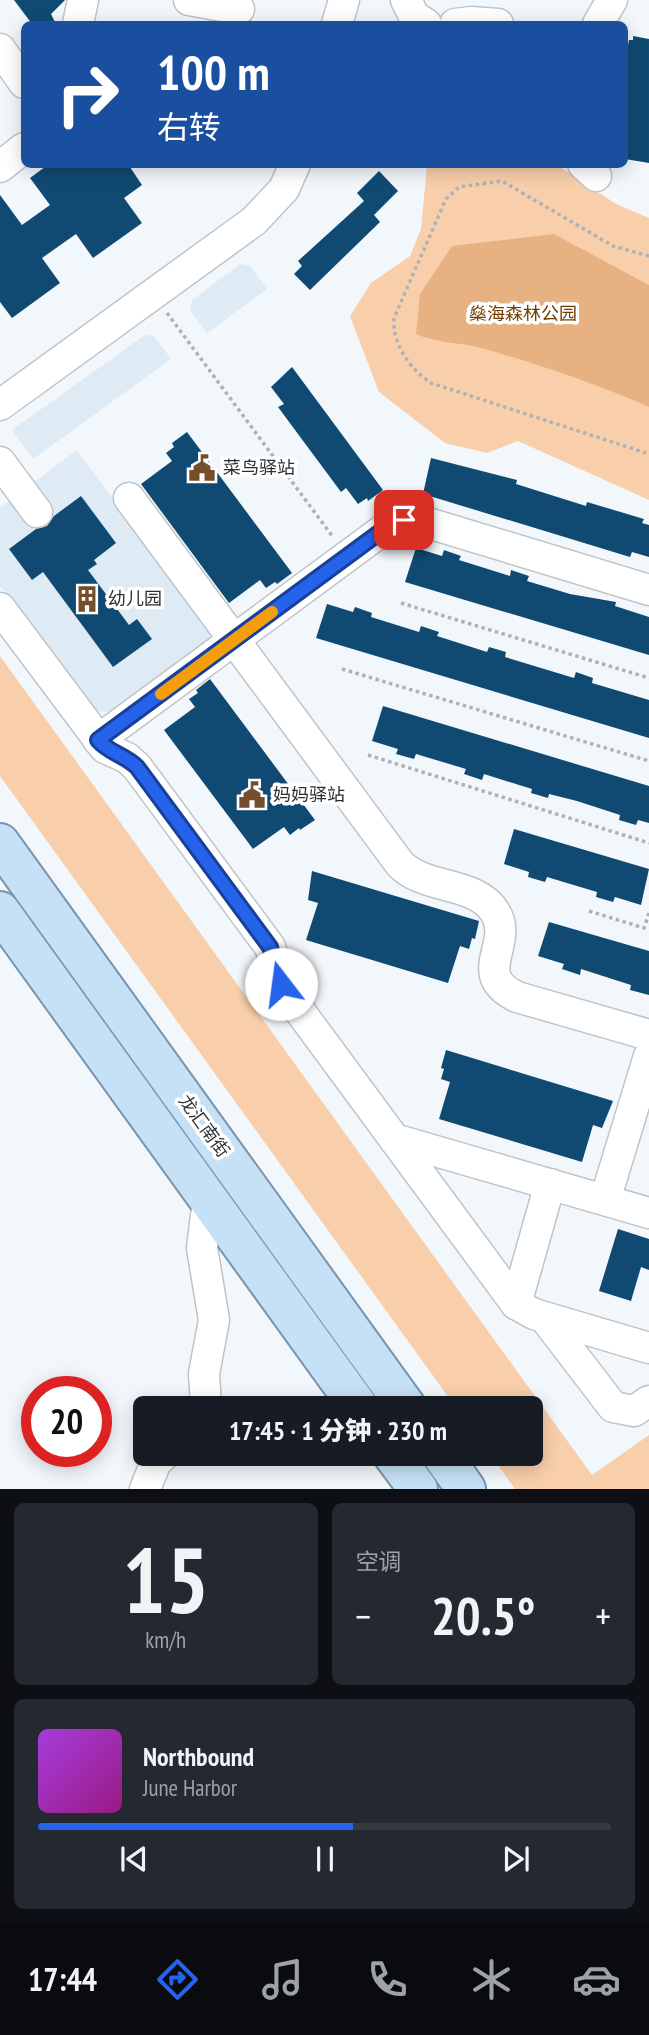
<!DOCTYPE html>
<html lang="zh">
<meta charset="utf-8">
<style>
body{margin:0;font-family:"PT Sans Narrow","Noto Sans SC",sans-serif;background:#242831;color:#f1f3f6;height:100vh;display:flex;flex-direction:column;font-size:26px;white-space:nowrap}
*{box-sizing:border-box;margin:0}
p{font-size:23px;color:#9ea1a6}
.icon{flex:none;width:38px;height:38px;fill:none;stroke:currentColor;stroke-width:2;stroke-linecap:round;stroke-linejoin:round}
.map{position:relative;height:1489px;overflow:hidden}
.details{display:flex;flex-direction:column;gap:14px;padding:14px;background:#0d0f14;flex:1}
.details>*{flex:none}
.hud{position:absolute;left:21px;top:21px;width:607px;height:147px;border-radius:10px;box-shadow:0 4px 18px #0003;background:#1a4fa0;color:#fff;overflow:hidden}
.speed{position:absolute;left:21px;top:1376px;display:flex;gap:14px;font-size:35px;font-weight:700;text-align:center}
.speed>*{display:grid;place-content:center;width:91px;height:91px;border-radius:50%;background:#171b24;box-shadow:0 4px 18px #0003;line-height:1}
.speed .limit{border:10px solid #d22;background:#fff;color:#111}
.pin{position:absolute;display:grid;place-items:center;width:60px;height:60px;color:#fff;margin:-30px;border-radius:14px;box-shadow:0 4px 10px #0006}
.me{position:absolute;width:77px;margin:-38px;rotate:345deg;stroke-linejoin:round;filter:drop-shadow(0 0 5px #0008)}
.turn{display:flex;align-items:center;gap:24px;height:147px;padding:0 21px;font-size:32px}
.turn .icon{width:91px;height:91px;stroke-width:2.5}
.turn b{display:block;font-size:49px;line-height:60px}
.big{font-size:52px;font-weight:800;line-height:1.1}
.details .card{flex:1;display:flex;flex-direction:column;justify-content:center;gap:10px;min-width:0;padding:0 24px;border-radius:10px;background:#242831}
.details .dial{align-items:center;gap:0}
.dial b{font-size:91px;line-height:1}
.song{display:flex;align-items:center;gap:21px}
.cover{width:84px;height:84px;border-radius:10px;background:linear-gradient(135deg,hsl(280 70% 55%),hsl(310 70% 35%))}
.played{height:7px;border-radius:4px;background:linear-gradient(90deg,#2563eb 55%,#363941 55%)}
.keys{display:flex;justify-content:space-around;direction:ltr}
.heat{display:flex;justify-content:space-between;align-items:center;font-size:38px;direction:ltr}
.details .tiles{flex:1;display:grid;gap:14px;grid-template-columns:1fr 1fr}
.card:last-child{grid-column:span 2}
.trip{position:absolute;left:133px;top:1396px;width:410px;height:70px;border-radius:10px;background:#171b24;box-shadow:0 4px 18px #0003;font-weight:800;line-height:70px;text-align:center}
.dock{display:flex;height:112px;justify-content:space-around;align-items:center;background:#090b0e;color:#9ea1a6}
.dock .icon{width:49px;height:49px}
.dock .on{color:#2563eb}
.dock b{font-size:32px;color:#f1f3f6}
.map>svg:first-child{display:block}
.built{fill:#deeaf4}
.green{fill:#f9cfab}
.water{fill:#e7b182}
.building{fill:#104a72}
.lines{fill:none;stroke-linecap:round;stroke-linejoin:round}
.minor-casing{stroke:#bfc4c8;stroke-width:33}
.major-casing{stroke:#7894ad;stroke-width:42}
.path{stroke:#aeb2b6;stroke-width:3.5;stroke-dasharray:3.5 3.5;stroke-linecap:butt}
.minor{stroke:#fff;stroke-width:30}
.major{stroke:#c6e0f6;stroke-width:38}
.route-casing{stroke:#184099;stroke-width:18}
.route{stroke:#2563eb;stroke-width:12}
.slow{stroke:#f59e0b;stroke-width:12}
.labels{text-anchor:middle;stroke-width:7;stroke-linejoin:round;paint-order:stroke}
.park-label{font-size:18px;fill:#703e01;stroke:#fff}
.poi-label{font-size:18px;fill:#2d2f31;stroke:#fff;text-anchor:start}
.street-label{font-size:18px;fill:#2d2f31;stroke:#fff}
</style>
<div class="map">
<svg width="649" height="1489" viewBox="0 0 649 1489">
<rect width="100%" height="100%" fill="#f2f7fc"/>
<g class="built">
<path d="M240,264L250,266L267,289L207,333L190,310L192,300Z"/>
<path d="M145,335L154,336L171,359L33,459L12,430Z"/>
<path d="M77,450L211,633L207,644L110,712L96,711L89,705L0,586V508Z"/>
</g>
<g class="green">
<path d="M427,165H557L616,204L649,218V500L518,441L487,453L445,443L379,392L350,316L371,283L410,256L421,229Z"/>
<path d="M0,656L592,1475L649,1435V1489H515L490,1454H530V1409H457L0,776Z"/>
</g>
<path class="water" d="M554,234L649,285V407C596,384 540,365 485,349C461,342 438,344 416,334L420,294L452,246Z"/>
<g class="building">
<path d="M14,0H65L51,14L56,24H32Z"/>
<path d="M633,36L649,39V163L625,159V63L629,40H633Z"/>
<path d="M49,164H128L142,185L124,198L142,223L93,258L76,234L42,258L60,283L12,318L0,302V195L22,225L50,205L30,178Z"/>
<path d="M379,171L398,191L374,215L380,222L310,290L294,274L302,266L298,261L364,201L357,193Z"/>
<path d="M292,367L383,490L368,501L367,498L358,504L346,488L341,492L278,407L284,404L271,387Z"/>
<path d="M187,432L292,573L277,584L275,582L266,588L260,580L229,603L141,484L172,461L166,453L174,447L172,443Z"/>
<path d="M431,458L517,480L516,484L586,506L587,502L644,519L642,523L649,525V557L632,552L630,557L423,494Z"/>
<path d="M81,496L116,543L94,560L97,564L88,570L129,625L137,619L152,639L113,667L43,572L32,580L9,549L36,529L47,526L54,516Z"/>
<path d="M416,548L442,556L444,550L461,556L459,560L510,576L511,570L529,576L527,581L570,594L616,602L615,606L649,617V655L405,582Z"/>
<path d="M327,604L353,612L355,607L372,613L371,617L419,632L421,626L439,632L437,636L487,652L489,647L506,652L505,657L574,678L576,672L593,678L592,683L649,700V738L316,638Z"/>
<path d="M210,679L315,820L300,830L299,828L290,835L284,827L253,849L164,730L195,707L189,699L198,693L196,690Z"/>
<path d="M383,706L649,786V823L638,820L636,825L619,820L620,815L577,801L549,794L548,798L531,793L532,789L484,774L482,780L464,774L466,769L416,754L414,759L396,754L398,749L372,741Z"/>
<path d="M514,829L649,869L641,905L615,897L613,902L596,897L597,892L547,877L545,882L528,877L529,872L504,864Z"/>
<path d="M312,871L479,921L475,939L472,938L469,949L460,946L448,983L306,940L318,903L308,900Z"/>
<path d="M549,922L649,951V995L630,990L631,985L581,969L580,975L562,969L564,964L538,956Z"/>
<path d="M446,1050L613,1101L602,1128L593,1125L582,1162L439,1119L450,1082L441,1079L444,1069L441,1068Z"/>
<path d="M618,1229L649,1239V1270L641,1267L631,1301L599,1291Z"/>
</g>
<g class="lines">
<defs>
<g id="minor">
<path d="M189,0L239,9"/>
<path d="M406,0L414,16L426,24"/>
<path d="M78,24L83,0"/>
<path d="M337,24L344,0"/>
<path d="M455,24L471,22L498,24"/>
<path d="M598,24L612,0"/>
<path d="M0,49L24,83"/>
<path d="M583,164L596,176"/>
<path d="M0,167L24,148"/>
<path d="M0,405L254,221L284,189L295,164"/>
<path d="M0,462L37,512"/>
<path d="M129,498L400,864C425,890 476,881 495,912C515,944 469,974 517,997L649,1035"/>
<path d="M0,608L105,748L127,758L137,767L270,947L285,991L516,1304L534,1314L649,1348"/>
<path d="M98,740L391,524L404,520H418L649,590"/>
<path d="M394,1139L649,1213"/>
<path d="M605,1200L649,1056"/>
<path d="M516,1304L550,1184"/>
<path d="M544,1317L613,1407L634,1411L649,1401"/>
<path d="M204,1409L206,1404L204,1374L214,1320L202,1248L208,1199"/>
<path d="M145,1489L156,1462L165,1454"/>
</g>
<g id="major">
<path d="M0,843L408,1409"/>
<path d="M0,911L360,1409"/>
<path d="M392,1454L418,1489"/>
<path d="M441,1454L466,1489"/>
</g>
</defs>
<use href="#minor" class="minor-casing"/>
<use href="#major" class="major-casing"/>
<g class="path">
<path d="M649,256L613,246L502,181L459,187L446,199L394,318C392,344 410,369 431,383L649,454"/>
<path d="M167,313L333,537"/>
<path d="M401,603L649,678"/>
<path d="M342,669L649,761"/>
<path d="M368,755L649,843"/>
<path d="M589,911L644,928L649,913"/>
</g>
<use href="#minor" class="minor"/>
<use href="#major" class="major"/>
</g>
<g class="lines">
<defs>
<path id="route" d="M281,984L270,947L137,767C125,755 109,753 98,740L391,524L404,520"/>
</defs>
<use href="#route" class="route-casing"/>
<use href="#route" class="route"/>
<path class="slow" d="M161,694L272,612"/>
</g>
<defs>
<symbol id="civic-bare" viewBox="-9 -9 18 18"><path d="M-.6-6.5H3V-4.5H.6V-3L4-1V1h2V6H-6V1h2V-1L-.6-3ZM-1.2 2.5V6h2.4V2.5Z" fill="#754f2b" stroke="#fff" stroke-width="2.5" paint-order="stroke"/></symbol>
<symbol id="building-bare" viewBox="-9 -9 18 18"><path d="M-4-6H4V6H1V3H-1V6H-4ZM-2.5-4.3h1.7v1.8h-1.7ZM.8-4.3h1.7v1.8H.8ZM-2.5-1h1.7V.8h-1.7ZM.8-1h1.7V.8H.8Z" fill="#754f2b" stroke="#fff" stroke-width="2.5" paint-order="stroke"/></symbol>
</defs>
<g fill-rule="evenodd">
<use href="#civic-bare" x="183" y="449" width="38" height="38"/>
<use href="#building-bare" x="68" y="580" width="38" height="38"/>
<use href="#civic-bare" x="233" y="776" width="38" height="38"/>
</g>
<g class="labels">
<g class="park-label">
<text x="523" y="320">燊海森林公园</text>
</g>
<g class="poi-label">
<text x="223" y="474">菜鸟驿站</text>
<text x="108" y="605">幼儿园</text>
<text x="273" y="801">妈妈驿站</text>
</g>
<g class="street-label">
<text transform="translate(204 1126) rotate(54)" y="6">龙汇南街</text>
</g>
</g>
</svg>
<div class="speed"><div class="limit">20</div></div>
<div class="pin" style="left:404px;top:520px;background:#d93025"><svg class="icon" aria-label="arrive" viewBox="0 0 24 24"><path d="M6 21V4h12l-3 4 3 4H6"/></svg></div>
<svg class="me" style="left:281px;top:984px" viewBox="-20 -20 40 40"><circle r="19" fill="#fff"/><path d="M0-13L10 11 0 6-10 11z" fill="#2563eb"/></svg>
<div class="trip">17:45 · 1 分钟 · 230 m</div>
<div class="hud">
<div class="turn"><svg class="icon" aria-label="right" viewBox="0 0 24 24"><path d="M7 20v-9h11M14 6l5 5-5 5"/></svg><div><b>100 m</b>右转</div></div>
</div>
</div>
<section class="details">
<div class="tiles">
<div class="card dial"><b>15</b><p>km/h</p></div>
<div class="card"><p>空调</p>
<div class="heat"><a>−</a><b class="big">20.5°</b><a>+</a></div>
</div>
<div class="card">
<div class="song"><i class="cover"></i><div><b>Northbound</b><p>June Harbor</p></div></div>
<div class="played"></div>
<div class="keys"><svg class="icon" aria-label="previous" viewBox="0 0 24 24"><path d="M18 5L8 12l10 7zM5 5v14"/></svg><svg class="icon" aria-label="pause" viewBox="0 0 24 24"><path d="M8 5v14M16 5v14"/></svg><svg class="icon" aria-label="next" viewBox="0 0 24 24"><path d="M6 5l10 7-10 7zM19 5v14"/></svg></div>
</div>
</div>
</section>
<nav class="dock">
<b>17:44</b>
<svg class="icon on" aria-label="directions" viewBox="0 0 24 24"><path d="M12 3l9 9-9 9-9-9zM9 14v-3h6M13 9l2 2-2 2"/></svg>
<svg class="icon" aria-label="music" viewBox="0 0 24 24"><path d="M9 18V5l10-2v13"/><circle cx="6" cy="18" r="3"/><circle cx="16" cy="16" r="3"/></svg>
<svg class="icon" aria-label="phone" viewBox="0 0 24 24"><path d="M5 4h4l2 5-3 2q2 4 5 5l2-3 5 2v4C11 20 4 13 5 4z"/></svg>
<svg class="icon" aria-label="climate" viewBox="0 0 24 24"><path d="M12 3v18M4 7l16 10M4 17L20 7"/></svg>
<svg class="icon" aria-label="car" viewBox="0 0 24 24"><path d="M5 17H2v-5l4-1 3-4h7l3 4 3 1v5h-3M9 17h6M6 11h13"/><circle cx="7" cy="17" r="2"/><circle cx="17" cy="17" r="2"/></svg>
</nav>
